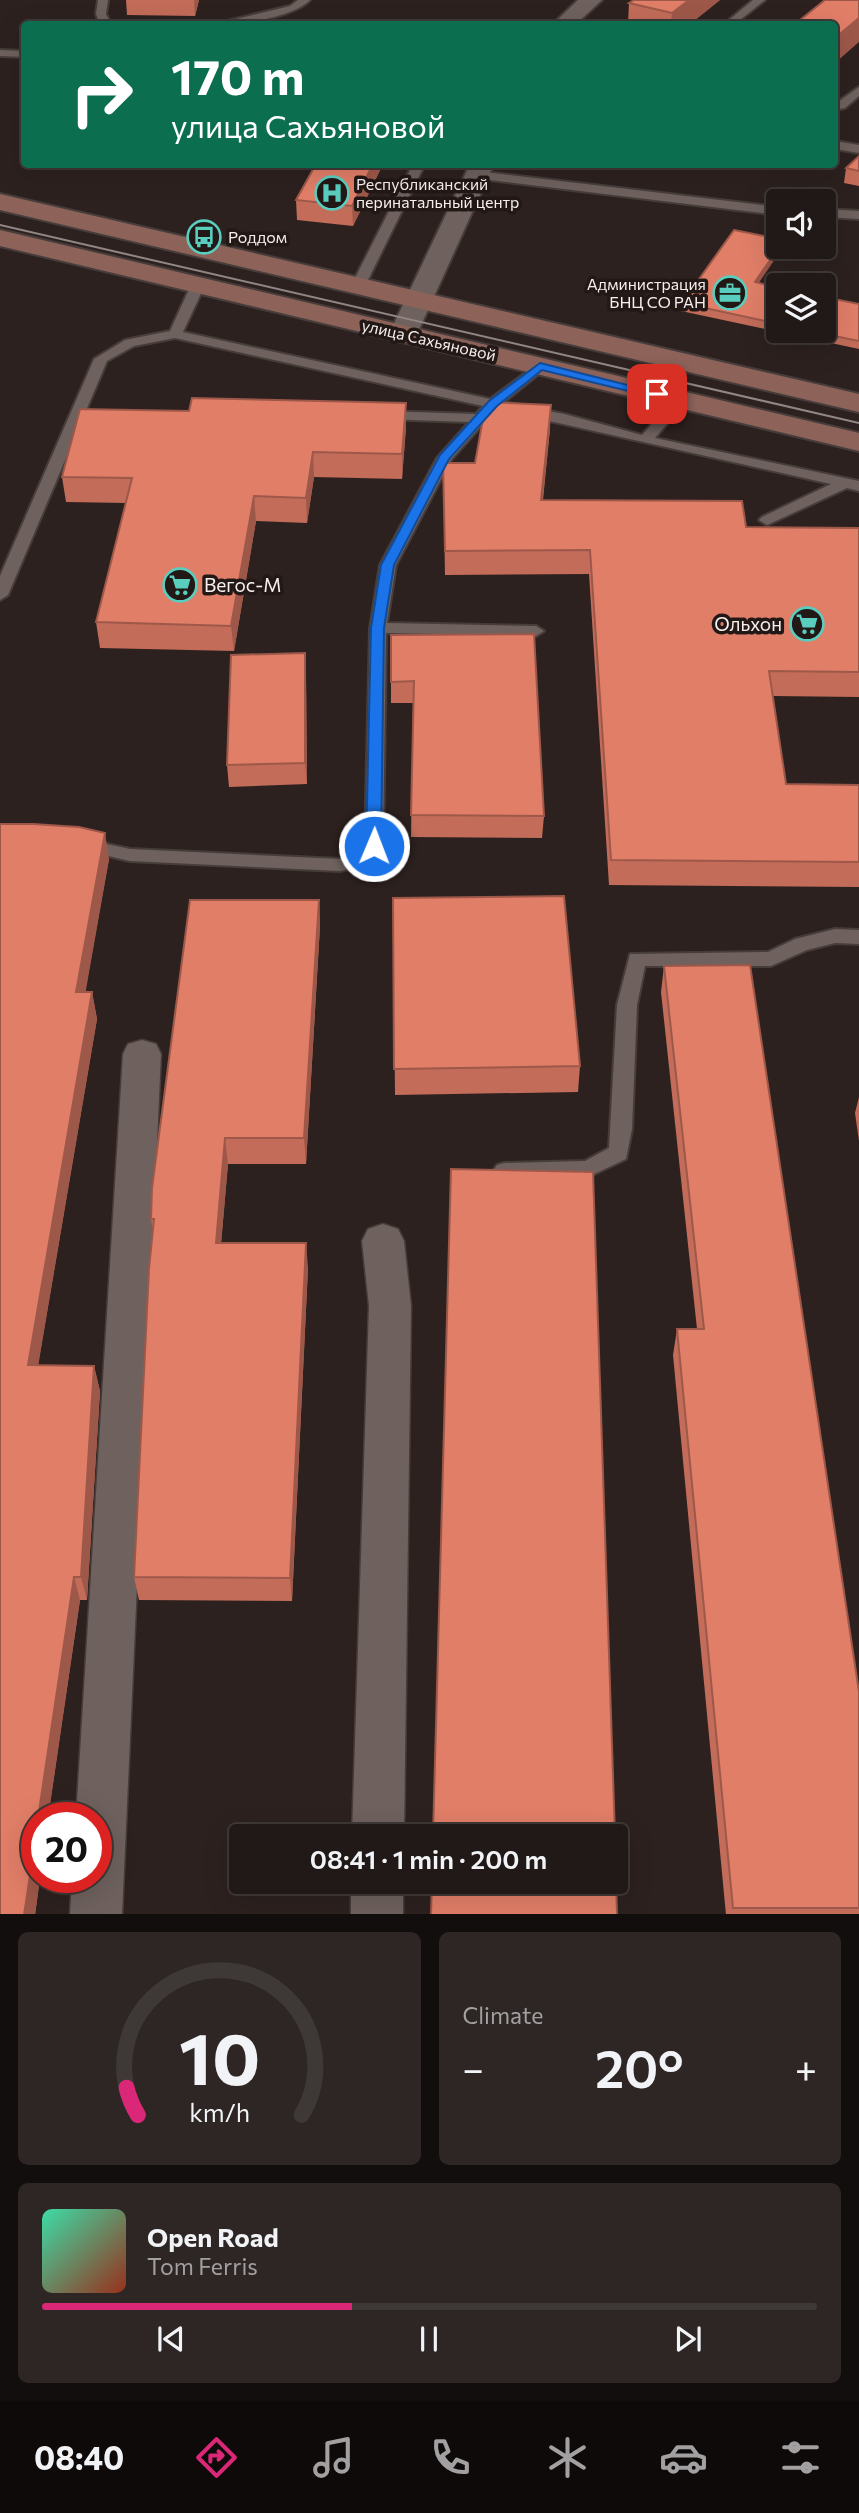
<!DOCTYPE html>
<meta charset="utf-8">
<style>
body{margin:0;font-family:Commissioner,sans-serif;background:#2d2624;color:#f1f3f6;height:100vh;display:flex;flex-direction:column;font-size:26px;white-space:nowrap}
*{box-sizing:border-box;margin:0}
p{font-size:23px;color:#a2a0a1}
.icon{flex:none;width:38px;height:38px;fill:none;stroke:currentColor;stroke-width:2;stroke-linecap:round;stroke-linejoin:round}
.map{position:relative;height:1914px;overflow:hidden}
.details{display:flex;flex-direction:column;gap:18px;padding:18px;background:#120e0d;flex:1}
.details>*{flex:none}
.banner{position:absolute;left:21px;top:21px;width:817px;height:147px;border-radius:7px;box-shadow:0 7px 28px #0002,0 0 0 2px #3e3836;background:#0b6e4f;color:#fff;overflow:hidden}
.buttons{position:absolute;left:766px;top:189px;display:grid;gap:14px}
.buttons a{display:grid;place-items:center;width:70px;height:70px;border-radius:7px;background:#211917;box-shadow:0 7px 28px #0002,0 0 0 2px #3e3836;font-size:35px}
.speed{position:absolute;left:21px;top:1802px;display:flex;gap:14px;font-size:35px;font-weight:700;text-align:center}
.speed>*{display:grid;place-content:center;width:91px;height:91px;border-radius:50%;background:#211917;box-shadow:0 7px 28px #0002,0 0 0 2px #3e3836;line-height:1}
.speed .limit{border:10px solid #d22;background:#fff;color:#111}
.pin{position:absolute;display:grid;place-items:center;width:60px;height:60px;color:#fff;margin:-30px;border-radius:14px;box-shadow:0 4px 10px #0006}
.me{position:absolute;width:77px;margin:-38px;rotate:1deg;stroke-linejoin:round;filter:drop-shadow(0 0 5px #0008)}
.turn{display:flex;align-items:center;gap:24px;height:147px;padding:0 35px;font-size:32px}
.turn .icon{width:91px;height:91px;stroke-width:2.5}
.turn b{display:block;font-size:49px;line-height:60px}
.big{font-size:52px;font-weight:600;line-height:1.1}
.details .widget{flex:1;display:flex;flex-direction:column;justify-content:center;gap:10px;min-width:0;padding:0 24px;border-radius:10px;background:#2d2624}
.details .dial{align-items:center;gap:0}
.dial svg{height:182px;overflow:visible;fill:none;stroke:#3e3836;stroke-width:7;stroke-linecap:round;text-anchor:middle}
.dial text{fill:#f1f3f6;stroke:none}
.song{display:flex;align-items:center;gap:21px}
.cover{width:84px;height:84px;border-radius:10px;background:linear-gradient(135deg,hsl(160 70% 55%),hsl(10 70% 35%))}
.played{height:7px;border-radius:4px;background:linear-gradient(90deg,#db2777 40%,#3e3836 40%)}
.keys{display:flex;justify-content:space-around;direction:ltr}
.heat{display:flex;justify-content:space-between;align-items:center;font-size:38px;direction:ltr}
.details .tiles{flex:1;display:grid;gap:18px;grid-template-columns:1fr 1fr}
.widget:last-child{grid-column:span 2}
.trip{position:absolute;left:229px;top:1824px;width:399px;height:70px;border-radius:7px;background:#211917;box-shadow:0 7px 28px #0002,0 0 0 2px #3e3836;font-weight:600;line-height:70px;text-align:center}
.menu{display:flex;height:112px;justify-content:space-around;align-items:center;background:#0d0a09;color:#a2a0a1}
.menu .icon{width:49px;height:49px}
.menu .on{color:#db2777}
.menu b{font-size:32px;color:#f1f3f6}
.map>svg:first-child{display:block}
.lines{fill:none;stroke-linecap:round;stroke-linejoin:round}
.service-casing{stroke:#463d3b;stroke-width:4}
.minor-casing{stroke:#463d3b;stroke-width:3}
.tertiary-casing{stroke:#463d3b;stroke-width:4}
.secondary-casing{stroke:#463d3b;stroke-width:4}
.service{fill:#6e615e;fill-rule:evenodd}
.minor{fill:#6e615e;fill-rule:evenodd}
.tertiary{fill:#6e615e;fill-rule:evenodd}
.secondary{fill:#8c6259;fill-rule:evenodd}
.tram{stroke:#908684;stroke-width:2}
.wall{fill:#c26c59}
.shaded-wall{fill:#9e5849}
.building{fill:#e17e68;stroke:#9e5849;stroke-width:2}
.route{fill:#1a73e8;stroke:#114b97;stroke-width:2}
.labels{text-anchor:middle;stroke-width:7;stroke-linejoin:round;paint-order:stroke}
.far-poi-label{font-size:16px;fill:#f7efed;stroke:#221816;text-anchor:start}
.far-street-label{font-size:16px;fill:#f7efed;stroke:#221816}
.poi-label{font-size:19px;fill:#f7efed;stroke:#221816;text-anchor:start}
</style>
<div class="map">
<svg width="859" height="1915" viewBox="0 0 859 1915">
<rect width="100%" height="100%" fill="#2c211f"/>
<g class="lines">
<defs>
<g id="service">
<path d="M98,0H108L106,14L109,20L115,24H100L96,14Z"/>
<path d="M298,0H310C294,17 239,26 215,24L290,6Z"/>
<path d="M753,0H765L735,24H724Z"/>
<path d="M0,50L24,51V57L0,56Z"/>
<path d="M859,87V96L845,108L835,110V104Z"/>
<path d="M835,141L859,145V153L835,149Z"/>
<path d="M413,164H425L365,286L363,289H353L351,286Z"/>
<path d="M477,171L779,207V215L473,178L471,175Z"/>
<path d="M824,209L859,211V219L824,217Z"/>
<path d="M198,281L205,285L183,332L490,399L540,362L547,366L545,369L504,402L564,414L642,435L675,397H685V403L655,438L859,481V491L847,488L767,525L759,520L762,517L831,484L496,409L451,460L396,565L387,623L536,626L544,631L536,636L386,633L383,846L368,865L340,871L130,861L77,849L74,845L77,841L83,839L130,849L340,859L355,856L365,845L370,628L380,565L437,458L469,422L382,419L375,415L382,411L476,414L483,406L175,338L134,346L107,361L8,595L0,600V576L94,359L125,340L170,331L191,285Z"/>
<path d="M835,929L859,930V944L835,943L807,950L771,966H645L637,1005L632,1129L626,1159L588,1177L504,1179L497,1177L493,1171L497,1165L504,1163L585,1161L609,1148L617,1005L630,954L768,952L795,939Z"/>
</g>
<g id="minor">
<path d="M142,1040L156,1044L161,1054L122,1915H70L72,1878H96V1818H76L123,1054L128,1044Z"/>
<path d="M383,1224L398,1229L404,1241L411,1306L404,1836H352L369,1306L362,1241L368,1229Z"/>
<rect x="351" y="1881" width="52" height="34"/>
</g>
<g id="tertiary">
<path d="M578,0H602L576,24H553Z"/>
<path d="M470,164H494L417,334L413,340L403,342L393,340L389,334Z"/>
</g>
<g id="secondary">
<path d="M0,194L859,394V412L0,210Z"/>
<path d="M0,230L859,433V451L0,246Z"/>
</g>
</defs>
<use href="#service" class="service-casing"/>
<use href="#minor" class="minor-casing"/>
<use href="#tertiary" class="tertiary-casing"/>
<use href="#secondary" class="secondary-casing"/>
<use href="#service" class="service"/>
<use href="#minor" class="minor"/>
<use href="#tertiary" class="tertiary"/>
<use href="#secondary" class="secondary"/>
<path class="tram" d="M0,225L859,423"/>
</g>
<g class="wall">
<path d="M126,0H199L195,16L127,15Z"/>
<path d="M634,0H720L690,24H628L629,3Z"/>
<path d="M859,156V186L844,183L846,168Z"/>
<path d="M316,164H383L353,226L297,220L296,200Z"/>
<path d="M779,247H783L758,283L779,288V331H824L859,304V349L681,311L682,303Z"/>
<path d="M406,427L402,479L314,477L307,523L256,521L234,651L100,648L96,622L126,503L66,502L62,477Z"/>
<path d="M550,429L543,500L746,527L859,528V697L773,696L786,784L859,785V887L609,885L589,574L445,575L443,463H475Z"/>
<path d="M391,635L544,816L542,838L411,837L413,703H391Z"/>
<path d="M305,653L306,675L307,784L229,787L227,765Z"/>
<path d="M33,824L109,859L85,992H92L97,1019L38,1365L94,1366L100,1391L87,1600H80L48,1818H37V1878H40L35,1915Z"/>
<path d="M393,898L580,1066L578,1092L395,1095Z"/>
<path d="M319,900L320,926L306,1164H228L221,1243L308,1268L292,1601L139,1600L134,1577L153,1231L151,1219Z"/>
<path d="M664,966L859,1692V1915H726L673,1355L677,1329H697L661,992Z"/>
<path d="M859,1097V1141L855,1113Z"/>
</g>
<g class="shaded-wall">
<path d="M194,0H199L195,16Z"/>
<path d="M689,0H720L690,24H671L672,13Z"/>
<path d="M859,18V42L835,63V38Z"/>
<path d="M373,164H383L353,226L352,206Z"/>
<path d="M779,247H783L754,290L755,282Z"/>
<path d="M406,403V427L402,479V454Z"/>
<path d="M551,405L550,429L540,524L541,500Z"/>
<path d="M313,452L314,477L307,523L306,498Z"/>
<path d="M254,496L256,521L234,651L231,626Z"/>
<path d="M305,653L306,675L307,784L305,763Z"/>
<path d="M105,833L109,859L81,1018L76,992Z"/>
<path d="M319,900L320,926L306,1164L304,1138Z"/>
<path d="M92,992L97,1019L34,1390L28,1365Z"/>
<path d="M225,1138L228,1164L219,1268L216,1243Z"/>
<path d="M306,1243L308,1268L292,1601L290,1578Z"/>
<path d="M94,1366L100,1391L87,1600L81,1577Z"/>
<path d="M74,1577L80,1600L48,1818H38Z"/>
<path d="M37,1829V1878H40L35,1915H24Z"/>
</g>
<g class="building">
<path d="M634,0H689L672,13L629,3Z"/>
<path d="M825,0H859V18L835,38V24H795Z"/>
<path d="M859,156V171L846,168Z"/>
<path d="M316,164H373L352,206L296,200Z"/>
<path d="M734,230L779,239V247L755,282L779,288V324L682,303Z"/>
<path d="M824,297L859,304V341L810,331H824Z"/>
<path d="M192,398L406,403L402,454L313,452L306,498L254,496L231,626L96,622L132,478L62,477L80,409L189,411Z"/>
<path d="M486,402L551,405L541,500L742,501L746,527L859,528V672L769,671L786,784L859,785V862L611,860L590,550L445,551L443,463H475Z"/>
<path d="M534,634L544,816L411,815L414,681L391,682V635Z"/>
<path d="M305,653V763L227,765L231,655Z"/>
<path d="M0,824H33L79,827L105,833L76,992H92L28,1365L94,1366L81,1577H74L38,1818H37V1829L24,1915H0Z"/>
<path d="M564,896L580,1066L394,1069L393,898Z"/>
<path d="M190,900H319L304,1138H225L216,1243H306L290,1578L134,1577L149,1269L154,1219H151L152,1188Z"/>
<path d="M750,965L859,1692V1908H733L677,1329H704L664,966Z"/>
<path d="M451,1169L593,1172L615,1836H433Z"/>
<path d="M616,1880L617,1915H431L432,1881H616Z"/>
</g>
<path class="route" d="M540,363L663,394L657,398L542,370L497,406L449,459L394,565L384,628L381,846L374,851L368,850L366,846L371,628L381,565L440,455L489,401Z"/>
<defs>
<symbol id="hospital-ring" viewBox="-11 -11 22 22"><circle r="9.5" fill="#221816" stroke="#59cebf" stroke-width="1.5"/><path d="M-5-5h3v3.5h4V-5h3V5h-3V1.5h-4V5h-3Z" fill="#59cebf"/></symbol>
<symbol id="bus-ring" viewBox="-11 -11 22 22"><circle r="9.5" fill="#221816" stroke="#59cebf" stroke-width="1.5"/><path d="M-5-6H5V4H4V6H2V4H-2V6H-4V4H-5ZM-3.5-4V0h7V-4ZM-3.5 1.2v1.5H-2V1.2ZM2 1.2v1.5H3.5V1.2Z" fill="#59cebf"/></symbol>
<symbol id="office-ring" viewBox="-11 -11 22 22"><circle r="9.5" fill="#221816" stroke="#59cebf" stroke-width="1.5"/><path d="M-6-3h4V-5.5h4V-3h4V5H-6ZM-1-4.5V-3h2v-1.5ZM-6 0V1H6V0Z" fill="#59cebf"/></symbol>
<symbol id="supermarket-ring" viewBox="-11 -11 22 22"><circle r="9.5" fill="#221816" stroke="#59cebf" stroke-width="1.5"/><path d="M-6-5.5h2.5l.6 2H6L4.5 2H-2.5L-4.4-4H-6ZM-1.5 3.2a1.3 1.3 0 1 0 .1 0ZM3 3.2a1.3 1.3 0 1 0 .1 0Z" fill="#59cebf"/></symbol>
</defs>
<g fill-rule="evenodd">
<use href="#hospital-ring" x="313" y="174" width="38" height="38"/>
<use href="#bus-ring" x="185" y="218" width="38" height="38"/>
<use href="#office-ring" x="711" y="274" width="38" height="38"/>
<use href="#supermarket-ring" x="161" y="566" width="38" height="38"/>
<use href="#supermarket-ring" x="788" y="605" width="38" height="38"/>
</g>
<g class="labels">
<g class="far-poi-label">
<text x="356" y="190">Республиканский<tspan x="356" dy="18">перинатальный центр</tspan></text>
<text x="228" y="243">Роддом</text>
<text x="706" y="290" text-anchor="end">Администрация<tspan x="706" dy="18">БНЦ СО РАН</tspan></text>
</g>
<g class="far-street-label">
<text transform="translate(429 340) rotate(13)" y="6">улица Сахьяновой</text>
</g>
<g class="poi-label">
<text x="204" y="592">Вегос-М</text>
<text x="782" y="631" text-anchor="end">Ольхон</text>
</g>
</g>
</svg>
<div class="buttons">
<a><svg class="icon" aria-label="sound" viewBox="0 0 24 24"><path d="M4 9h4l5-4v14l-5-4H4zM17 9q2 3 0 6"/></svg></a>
<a><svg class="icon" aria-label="layers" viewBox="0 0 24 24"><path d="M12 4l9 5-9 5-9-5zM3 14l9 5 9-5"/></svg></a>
</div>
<div class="speed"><div class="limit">20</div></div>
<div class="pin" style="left:657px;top:394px;background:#d93025"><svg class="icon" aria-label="arrive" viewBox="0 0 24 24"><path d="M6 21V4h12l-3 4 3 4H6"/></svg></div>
<svg class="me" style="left:374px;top:846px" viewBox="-20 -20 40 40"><circle r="17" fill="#1a73e8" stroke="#fff" stroke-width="3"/><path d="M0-11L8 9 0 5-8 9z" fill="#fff"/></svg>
<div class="trip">08:41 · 1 min · 200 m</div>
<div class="banner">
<div class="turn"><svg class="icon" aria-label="right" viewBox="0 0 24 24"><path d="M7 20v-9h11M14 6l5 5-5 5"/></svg><div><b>170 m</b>улица Сахьяновой</div></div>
</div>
</div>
<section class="details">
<div class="tiles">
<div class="widget dial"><svg viewBox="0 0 100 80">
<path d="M14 69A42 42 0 1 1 86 69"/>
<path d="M14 69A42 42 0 0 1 9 57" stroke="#db2777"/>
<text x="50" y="56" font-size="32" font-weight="700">10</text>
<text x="50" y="72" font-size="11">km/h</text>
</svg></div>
<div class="widget"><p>Climate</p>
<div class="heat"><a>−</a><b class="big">20°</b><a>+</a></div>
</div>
<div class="widget">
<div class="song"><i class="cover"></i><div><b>Open Road</b><p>Tom Ferris</p></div></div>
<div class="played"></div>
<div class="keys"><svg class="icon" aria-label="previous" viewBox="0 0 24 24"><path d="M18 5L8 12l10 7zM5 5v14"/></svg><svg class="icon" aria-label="pause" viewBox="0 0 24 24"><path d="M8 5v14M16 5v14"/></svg><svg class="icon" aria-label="next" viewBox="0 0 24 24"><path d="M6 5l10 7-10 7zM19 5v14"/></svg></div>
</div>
</div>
</section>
<nav class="menu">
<b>08:40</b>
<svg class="icon on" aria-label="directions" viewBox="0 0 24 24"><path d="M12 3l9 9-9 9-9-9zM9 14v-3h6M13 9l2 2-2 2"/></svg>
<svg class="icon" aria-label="music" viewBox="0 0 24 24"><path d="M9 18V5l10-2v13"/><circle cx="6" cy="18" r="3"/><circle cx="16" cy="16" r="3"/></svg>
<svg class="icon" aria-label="phone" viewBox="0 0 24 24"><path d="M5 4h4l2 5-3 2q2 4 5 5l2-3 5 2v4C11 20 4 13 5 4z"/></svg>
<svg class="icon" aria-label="climate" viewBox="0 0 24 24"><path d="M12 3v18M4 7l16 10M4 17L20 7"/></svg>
<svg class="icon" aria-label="car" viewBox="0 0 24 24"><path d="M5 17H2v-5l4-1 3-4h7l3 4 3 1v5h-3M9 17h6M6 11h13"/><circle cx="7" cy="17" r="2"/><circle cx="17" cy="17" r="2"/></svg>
<svg class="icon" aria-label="filters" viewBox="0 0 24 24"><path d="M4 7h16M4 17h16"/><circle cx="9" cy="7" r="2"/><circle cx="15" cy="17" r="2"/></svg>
</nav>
